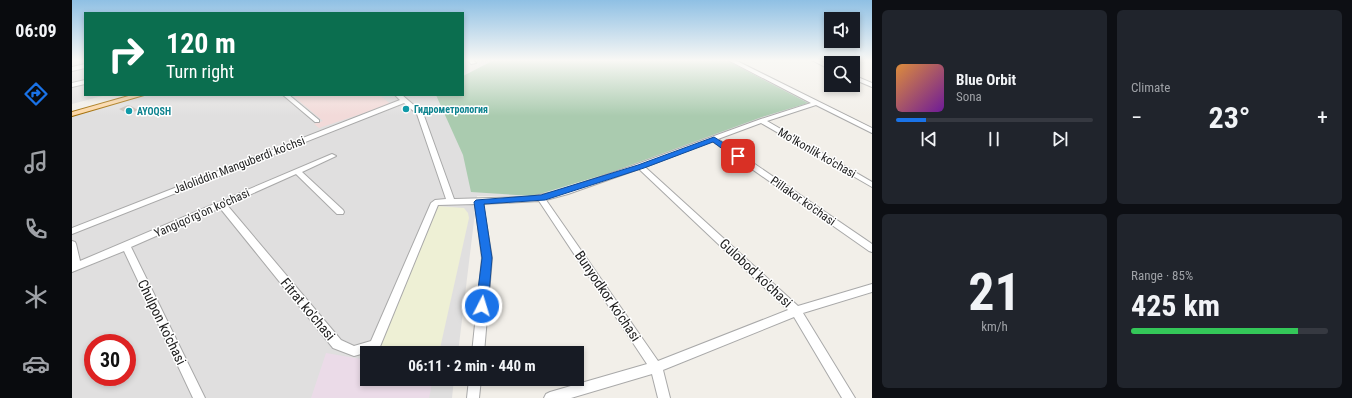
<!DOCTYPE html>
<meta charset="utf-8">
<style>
body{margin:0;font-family:"Roboto Condensed",sans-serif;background:#20242c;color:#f1f3f6;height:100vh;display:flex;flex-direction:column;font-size:15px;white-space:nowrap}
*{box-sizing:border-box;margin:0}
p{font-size:13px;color:#9ea1a6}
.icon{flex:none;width:22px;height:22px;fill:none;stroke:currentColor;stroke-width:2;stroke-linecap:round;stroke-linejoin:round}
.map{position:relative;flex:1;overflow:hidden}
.drawer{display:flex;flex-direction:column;gap:10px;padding:10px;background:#0d0f14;width:480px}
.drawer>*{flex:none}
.guide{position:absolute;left:12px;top:12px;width:380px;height:84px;border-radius:0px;box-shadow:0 2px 6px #0003;background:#0b6e4f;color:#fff;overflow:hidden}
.fabs{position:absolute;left:752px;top:12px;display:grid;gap:8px}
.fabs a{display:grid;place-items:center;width:36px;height:36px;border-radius:0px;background:#171b24;box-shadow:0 2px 6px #0003;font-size:20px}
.speed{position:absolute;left:12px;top:334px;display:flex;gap:8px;font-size:20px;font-weight:700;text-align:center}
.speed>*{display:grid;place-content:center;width:52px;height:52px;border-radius:50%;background:#171b24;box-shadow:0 2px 6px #0003;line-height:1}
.speed .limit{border:6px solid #d22;background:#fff;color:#111}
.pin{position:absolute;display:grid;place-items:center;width:34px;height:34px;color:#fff;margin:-17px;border-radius:8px;box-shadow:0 2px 6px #0006}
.me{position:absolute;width:44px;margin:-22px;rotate:5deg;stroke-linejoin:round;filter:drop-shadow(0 0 3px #0008)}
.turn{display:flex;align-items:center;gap:14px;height:84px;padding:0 16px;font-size:18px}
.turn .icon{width:52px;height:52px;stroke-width:2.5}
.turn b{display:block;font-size:28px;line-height:34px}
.big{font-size:30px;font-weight:700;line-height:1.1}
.drawer .card{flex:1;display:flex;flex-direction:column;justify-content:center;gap:6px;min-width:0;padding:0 14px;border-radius:6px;background:#20242c}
.drawer .dial{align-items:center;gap:0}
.dial b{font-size:52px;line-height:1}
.song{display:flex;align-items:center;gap:12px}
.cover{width:48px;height:48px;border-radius:6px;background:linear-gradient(135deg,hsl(30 70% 55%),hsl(280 70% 35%))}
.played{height:4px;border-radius:2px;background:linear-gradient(90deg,#1a73e8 15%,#363941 15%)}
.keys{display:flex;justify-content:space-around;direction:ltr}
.heat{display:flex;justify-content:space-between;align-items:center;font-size:22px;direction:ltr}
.charge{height:6px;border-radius:3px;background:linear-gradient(90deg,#34c759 85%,#363941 0)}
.drawer .tiles{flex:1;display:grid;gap:10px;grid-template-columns:repeat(2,1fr)}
.trip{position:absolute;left:288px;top:346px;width:224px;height:40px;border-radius:0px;background:#171b24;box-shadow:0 2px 6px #0003;font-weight:700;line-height:40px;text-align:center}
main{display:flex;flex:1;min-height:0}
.dock{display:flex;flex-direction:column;width:72px;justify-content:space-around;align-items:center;background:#090b0e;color:#9ea1a6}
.dock .icon{width:28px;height:28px}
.dock .selected{color:#1a73e8}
.dock b{font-size:18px;color:#f1f3f6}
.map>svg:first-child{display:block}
.residential{fill:#e0dfdf;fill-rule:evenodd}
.commercial{fill:#f2dad9}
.industrial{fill:#ebdbe8}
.farmland{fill:#eef0d5}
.cemetery{fill:#aacbaf}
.building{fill:#c7bfb8}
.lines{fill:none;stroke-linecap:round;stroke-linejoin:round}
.minor-casing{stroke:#a9a9a9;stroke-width:2}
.major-casing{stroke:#a06b00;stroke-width:2}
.minor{fill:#fff;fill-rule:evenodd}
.major{fill:#fcd6a4;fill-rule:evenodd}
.route{fill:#1a73e8;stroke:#114b97}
.culture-dot{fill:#0f9aa8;stroke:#fff;stroke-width:1.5}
.labels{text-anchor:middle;stroke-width:3;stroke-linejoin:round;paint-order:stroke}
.far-culture-label{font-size:10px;font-weight:bold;fill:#0d838f;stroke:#fff;text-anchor:start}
.street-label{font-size:12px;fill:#222;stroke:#fff}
.near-street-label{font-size:14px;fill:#222;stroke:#fff}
</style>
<main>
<nav class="dock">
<b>06:09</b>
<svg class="icon selected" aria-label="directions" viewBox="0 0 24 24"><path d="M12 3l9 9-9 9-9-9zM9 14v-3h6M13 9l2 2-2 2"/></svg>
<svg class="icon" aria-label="music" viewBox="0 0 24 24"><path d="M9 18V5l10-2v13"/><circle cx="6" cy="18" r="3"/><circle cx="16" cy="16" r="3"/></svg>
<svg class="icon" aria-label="phone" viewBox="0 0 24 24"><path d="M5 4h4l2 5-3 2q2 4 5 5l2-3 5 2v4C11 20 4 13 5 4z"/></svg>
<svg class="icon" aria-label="climate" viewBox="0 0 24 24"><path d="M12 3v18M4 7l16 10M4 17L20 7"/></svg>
<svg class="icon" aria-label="car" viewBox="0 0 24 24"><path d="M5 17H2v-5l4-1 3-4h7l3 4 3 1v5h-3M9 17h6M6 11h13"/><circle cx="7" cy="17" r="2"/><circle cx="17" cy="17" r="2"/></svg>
</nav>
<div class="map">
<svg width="800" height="398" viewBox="0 0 800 398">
<rect width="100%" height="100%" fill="#f2efe9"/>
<g class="residential">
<path d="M0,60H13V95H34L0,104Z"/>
<path d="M391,60H655L738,103L463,197L405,196L386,353H295V379H382L380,398H0V115L75,95H391ZM21,343H55V377H21Z"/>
</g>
<path class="commercial" d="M220,95H307L319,104L247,128L242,124L251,121Z"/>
<path class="industrial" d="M254,353L295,360V379H361L357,398H239Z"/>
<path class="farmland" d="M364,206L392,208L396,213L397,218L367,353H304Z"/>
<path class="cemetery" d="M422,60H654L736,103L690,117L537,173L461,196L399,192L391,155L364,95H391V76Z"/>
<path class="building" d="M56,105L59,106L66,110L57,114L47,109Z"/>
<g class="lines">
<defs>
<g id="minor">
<path d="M396,60H401L404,63L399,64Z"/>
<path d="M656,60H663L800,128V133L744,105L695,121L800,182V187L689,123L646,139L800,244V252L797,251L640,141L573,167L726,306L800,284V292L731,313L783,398H770L722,317L591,370L598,398H586L580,374L499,398H472L474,394L478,392L575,364L467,201L411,204L420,258L412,353H400L410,258L403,204L366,205L307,349L282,356L261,348L148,208L59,247L133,398H121L52,251L0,272V241L3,242L4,244L8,261L260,154L264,156L262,157L230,172L271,210L272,212L271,214H265L224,174L155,205L269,340L282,346L299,341L359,203L363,200L374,199L345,114L332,103L0,234V228L328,100L323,95H330L351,113L382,199L456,197L483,192L557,167L689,119L739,103ZM567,169L716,310L586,361L474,200L496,194Z"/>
<path d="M740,60H747L759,66V70Z"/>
<path d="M13,64V68L0,71V67Z"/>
<path d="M781,75L800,83V87L781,79Z"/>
<path d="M13,80V84L0,87V83Z"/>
<path d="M211,95H217L247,120V122H243Z"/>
<path d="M397,379H409L407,398H395Z"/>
</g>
<path id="major" d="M60,95H72L0,116V112Z"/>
</defs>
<use href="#minor" class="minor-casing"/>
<use href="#major" class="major-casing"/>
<use href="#minor" class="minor"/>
<use href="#major" class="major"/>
</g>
<linearGradient id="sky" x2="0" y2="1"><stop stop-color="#8fc0e4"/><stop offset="0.52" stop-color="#f9f8f5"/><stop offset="1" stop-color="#f9f8f5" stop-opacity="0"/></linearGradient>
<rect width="800" height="116" fill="url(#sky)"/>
<path class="route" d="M642,137L669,154V158H663L641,142L572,168L473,200L412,204L420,258L416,306L414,309L410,310L406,309L404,306L410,258L402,202L404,200L469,195L566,165Z"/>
<g class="culture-dot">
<circle cx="334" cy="109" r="4"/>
<circle cx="57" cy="111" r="4"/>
</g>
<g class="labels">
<g class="far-culture-label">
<text x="342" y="113">Гидрометрология</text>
<text x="65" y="115">AYOQSH</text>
</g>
<g class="street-label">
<text transform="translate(745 153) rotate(30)" y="4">Mo'lkonlik ko'chasi</text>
<text transform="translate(167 165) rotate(-21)" y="4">Jaloliddin Manguberdi ko'chsi</text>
<text transform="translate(731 201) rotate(35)" y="4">Pillakor ko'chasi</text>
<text transform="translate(130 213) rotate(-24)" y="4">Yangiqo'rg'on ko'chasi</text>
</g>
<g class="near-street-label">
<text transform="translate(684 273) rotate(43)" y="5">Gulobod ko'chasi</text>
<text transform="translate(536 296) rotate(56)" y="5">Bunyodkor ko'chasi</text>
<text transform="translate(236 309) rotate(50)" y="5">Fitrat ko'chasi</text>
<text transform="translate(90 322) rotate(64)" y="5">Chulpon ko'chasi</text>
</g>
</g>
</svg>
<div class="fabs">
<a><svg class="icon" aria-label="sound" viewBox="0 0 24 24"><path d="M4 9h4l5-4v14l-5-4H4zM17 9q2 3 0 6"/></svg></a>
<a><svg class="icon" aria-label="search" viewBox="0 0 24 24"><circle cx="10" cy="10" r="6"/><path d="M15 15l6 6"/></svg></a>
</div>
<div class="speed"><div class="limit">30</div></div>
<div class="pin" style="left:666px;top:156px;background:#d93025"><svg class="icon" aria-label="arrive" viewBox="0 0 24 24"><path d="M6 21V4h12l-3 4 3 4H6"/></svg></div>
<svg class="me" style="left:410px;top:306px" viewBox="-20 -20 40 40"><circle r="17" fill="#1a73e8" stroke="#fff" stroke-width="3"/><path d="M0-11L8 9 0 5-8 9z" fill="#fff"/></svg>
<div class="trip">06:11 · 2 min · 440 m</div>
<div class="guide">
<div class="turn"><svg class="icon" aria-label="right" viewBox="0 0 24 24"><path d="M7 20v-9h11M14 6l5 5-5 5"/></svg><div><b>120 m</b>Turn right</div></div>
</div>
</div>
<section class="drawer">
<div class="tiles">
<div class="card">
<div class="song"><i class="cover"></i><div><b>Blue Orbit</b><p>Sona</p></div></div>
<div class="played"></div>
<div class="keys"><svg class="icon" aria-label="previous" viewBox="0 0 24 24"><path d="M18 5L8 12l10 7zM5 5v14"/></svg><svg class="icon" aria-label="pause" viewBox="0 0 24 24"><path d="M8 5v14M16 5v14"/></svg><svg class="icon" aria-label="next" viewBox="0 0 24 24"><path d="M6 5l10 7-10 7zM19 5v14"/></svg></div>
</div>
<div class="card"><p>Climate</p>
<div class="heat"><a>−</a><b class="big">23°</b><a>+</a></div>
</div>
<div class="card dial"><b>21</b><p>km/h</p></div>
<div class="card"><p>Range · 85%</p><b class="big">425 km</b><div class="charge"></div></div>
</div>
</section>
</main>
